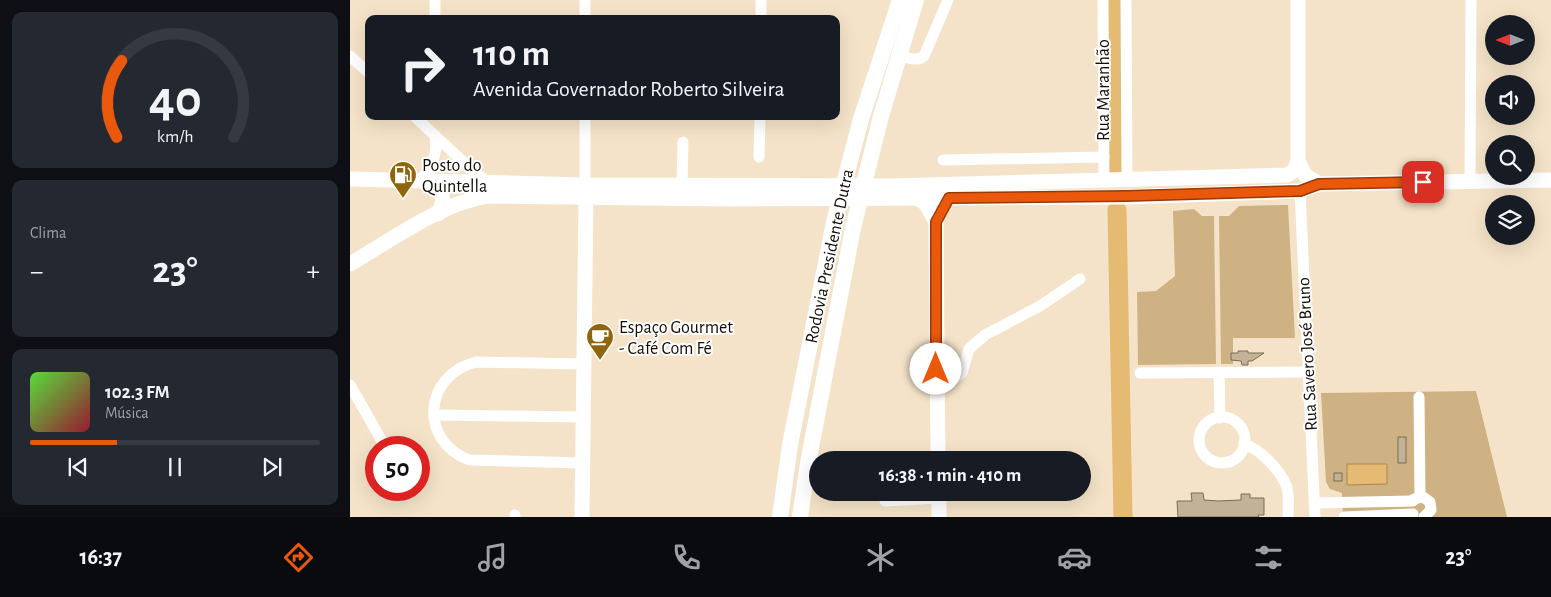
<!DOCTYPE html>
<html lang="pt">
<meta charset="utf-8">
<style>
body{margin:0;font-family:"Alegreya Sans",sans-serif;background:#242831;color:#f1f3f6;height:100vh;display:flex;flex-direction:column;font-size:19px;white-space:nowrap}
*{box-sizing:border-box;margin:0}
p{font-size:16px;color:#9ea1a6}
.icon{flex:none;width:28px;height:28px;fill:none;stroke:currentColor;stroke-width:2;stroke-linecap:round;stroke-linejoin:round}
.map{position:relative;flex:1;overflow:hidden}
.panel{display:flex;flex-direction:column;gap:12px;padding:12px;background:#0d0f14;width:350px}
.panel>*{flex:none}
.banner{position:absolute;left:15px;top:15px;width:475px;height:105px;border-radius:10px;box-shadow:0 5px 20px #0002;background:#171b24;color:#f1f3f6;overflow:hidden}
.needle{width:32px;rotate:270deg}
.fabs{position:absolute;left:1135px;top:15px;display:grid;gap:10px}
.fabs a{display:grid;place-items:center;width:50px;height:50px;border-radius:50%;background:#171b24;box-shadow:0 5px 20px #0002;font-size:25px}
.speed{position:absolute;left:15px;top:436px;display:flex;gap:10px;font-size:25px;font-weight:700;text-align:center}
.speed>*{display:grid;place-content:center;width:65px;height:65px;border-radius:50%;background:#171b24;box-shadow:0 5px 20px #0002;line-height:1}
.speed .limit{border:8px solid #d22;background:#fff;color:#111}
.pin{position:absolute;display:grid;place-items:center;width:42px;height:42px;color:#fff;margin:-21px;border-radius:10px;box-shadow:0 2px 8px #0006}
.me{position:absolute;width:55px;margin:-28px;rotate:0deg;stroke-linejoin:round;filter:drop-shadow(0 0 4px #0008)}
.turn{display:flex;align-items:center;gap:18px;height:105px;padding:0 25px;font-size:22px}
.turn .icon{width:65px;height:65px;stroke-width:2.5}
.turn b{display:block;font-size:35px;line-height:42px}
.big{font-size:38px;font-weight:700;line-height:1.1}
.panel .tile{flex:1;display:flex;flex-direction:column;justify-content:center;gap:8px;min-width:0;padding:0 18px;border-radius:10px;background:#242831}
.panel .dial{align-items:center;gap:0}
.dial svg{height:130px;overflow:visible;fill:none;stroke:#363941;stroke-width:7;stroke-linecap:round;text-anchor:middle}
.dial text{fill:#f1f3f6;stroke:none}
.song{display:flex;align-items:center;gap:15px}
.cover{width:60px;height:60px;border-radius:8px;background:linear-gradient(135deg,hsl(110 70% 55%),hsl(350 70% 35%))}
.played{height:5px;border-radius:2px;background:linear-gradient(90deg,#ea580c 30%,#363941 30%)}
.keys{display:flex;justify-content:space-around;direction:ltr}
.heat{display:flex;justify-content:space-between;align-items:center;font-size:28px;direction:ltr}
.trip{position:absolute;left:459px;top:451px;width:282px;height:50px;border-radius:25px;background:#171b24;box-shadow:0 5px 20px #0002;font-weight:700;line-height:50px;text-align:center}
.dock{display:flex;height:80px;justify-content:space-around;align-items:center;background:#090b0e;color:#9ea1a6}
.dock .icon{width:35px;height:35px}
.dock .current{color:#ea580c}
.dock b{font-size:22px;color:#f1f3f6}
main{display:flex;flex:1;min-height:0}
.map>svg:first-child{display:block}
.green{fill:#cfb283}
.water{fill:#e5ba72;stroke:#a68651}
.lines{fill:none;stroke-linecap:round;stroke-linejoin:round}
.river{stroke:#e5ba72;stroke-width:19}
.building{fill:#c2b298;stroke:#7a6c54}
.minor{stroke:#fff;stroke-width:11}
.major{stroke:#fff;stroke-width:15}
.highway{stroke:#fff;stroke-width:16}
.route-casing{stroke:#983908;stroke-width:12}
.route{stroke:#ea580c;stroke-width:9}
.labels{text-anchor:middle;stroke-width:4;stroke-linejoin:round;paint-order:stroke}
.street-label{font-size:18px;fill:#120d05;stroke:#fff}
.poi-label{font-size:18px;fill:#120d05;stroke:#fff;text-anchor:start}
</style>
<main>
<section class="panel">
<div class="tile dial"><svg viewBox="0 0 100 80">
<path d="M14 69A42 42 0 1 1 86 69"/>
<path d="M14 69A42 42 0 0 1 17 22" stroke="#ea580c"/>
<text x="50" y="56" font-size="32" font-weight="700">40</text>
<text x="50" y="72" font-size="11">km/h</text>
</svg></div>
<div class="tile"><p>Clima</p>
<div class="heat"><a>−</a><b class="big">23°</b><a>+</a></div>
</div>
<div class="tile">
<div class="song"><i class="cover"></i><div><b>102.3 FM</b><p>Música</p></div></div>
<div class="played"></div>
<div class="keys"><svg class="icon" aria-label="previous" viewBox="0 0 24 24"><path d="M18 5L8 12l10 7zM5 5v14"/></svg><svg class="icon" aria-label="pause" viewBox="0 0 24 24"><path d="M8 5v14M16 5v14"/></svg><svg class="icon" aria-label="next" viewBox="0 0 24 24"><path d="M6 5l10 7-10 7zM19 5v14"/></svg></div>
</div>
</section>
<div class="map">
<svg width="1201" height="517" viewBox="0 0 1201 517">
<rect width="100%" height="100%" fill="#f4e3c8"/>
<g class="green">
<path d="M938,205L945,338H883V364H871L869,216H879L889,206Z"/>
<path d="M844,209L852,216H864L866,364L788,365L787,292L806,291L825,276L823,211Z"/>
<path d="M1126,391L1157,517H993L992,493L980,489L976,482L971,393Z"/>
</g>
<path class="water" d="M997,464H1037V484L997,485Z"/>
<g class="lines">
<g class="river">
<path d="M766,0L767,169"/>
<path d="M767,210L773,517"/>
</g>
</g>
<g class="building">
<path d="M888,351H898V353H914L902,361H898V365H892L891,361L881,360V353H888Z"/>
<rect x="1048" y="437" width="8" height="26"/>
<rect x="984" y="473" width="8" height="8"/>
<path d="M841,493H853L854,500L868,501L891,500V494H900V498H914V515H908L909,517H828L827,501H842Z"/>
</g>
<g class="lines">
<g class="minor">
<path d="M235,0V19"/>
<path d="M753,0L754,181"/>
<path d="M776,0L777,180"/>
<path d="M85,19V0"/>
<path d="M411,19V0"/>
<path d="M550,55C559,58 566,62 574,56L598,0"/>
<path d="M0,56L19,73"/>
<path d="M64,116L121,169L139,183"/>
<path d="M235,116V185"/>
<path d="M409,157L410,116"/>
<path d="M593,160L754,157"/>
<path d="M72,179C82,165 88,155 85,137"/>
<path d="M1120,181L1121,0"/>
<path d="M332,185L333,142"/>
<path d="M950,191L965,517"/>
<path d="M869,372L870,418"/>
<path d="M790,373L957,372"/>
<path d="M0,385L36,448"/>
<path d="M586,389L612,373L619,349L635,335L690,306L730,279"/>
<path d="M1069,397L1070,497"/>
<path d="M84,415L233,417"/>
<circle cx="872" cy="440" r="23"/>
<path d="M894,444C910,449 930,470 936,485C940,494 938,507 938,517"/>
<path d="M233,463L119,460C68,440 74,375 126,362L234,364"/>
<path d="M1064,499L1073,497L1080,502L1081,510L1074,517"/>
<path d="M535,501L589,498"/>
<path d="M964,503L1063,501"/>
<path d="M165,515V517"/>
<path d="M994,517L1063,514"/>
</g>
<g class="major">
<path d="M948,0V161L955,175L969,184"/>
<path d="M0,179L235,185L541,186L937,175L944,171L948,161"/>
<path d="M82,180C93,189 96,201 88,214"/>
<path d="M566,198L575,203L586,222L588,460"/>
<path d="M0,264C40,241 95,200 141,196L378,199L599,198L776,197L950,191L969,184L1201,180"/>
<path d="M589,492V517"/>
<path d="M232,517L236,198"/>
</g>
<g class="highway">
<path d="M430,517L440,445L484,222L511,119L550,0"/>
<path d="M450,517L458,463L503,228L531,116L566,0"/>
</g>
</g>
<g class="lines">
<defs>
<path id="route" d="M586,369V222L599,198L776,196L950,191L969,184L1073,182"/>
</defs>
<use href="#route" class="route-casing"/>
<use href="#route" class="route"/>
</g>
<defs>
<symbol id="fuel-pin" viewBox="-11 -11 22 30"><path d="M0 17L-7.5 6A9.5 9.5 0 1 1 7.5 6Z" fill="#8f660d" stroke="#fff"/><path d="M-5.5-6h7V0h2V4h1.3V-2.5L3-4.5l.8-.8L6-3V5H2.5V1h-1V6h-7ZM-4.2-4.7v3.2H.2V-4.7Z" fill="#fff"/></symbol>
<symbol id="cafe-pin" viewBox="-11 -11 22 30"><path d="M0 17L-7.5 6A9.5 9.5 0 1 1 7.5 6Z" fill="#8f660d" stroke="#fff"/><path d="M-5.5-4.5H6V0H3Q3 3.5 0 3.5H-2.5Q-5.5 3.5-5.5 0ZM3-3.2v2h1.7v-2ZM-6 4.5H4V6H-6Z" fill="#fff"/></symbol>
</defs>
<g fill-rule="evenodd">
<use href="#fuel-pin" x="37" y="159" width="32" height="43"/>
<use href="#cafe-pin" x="234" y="321" width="32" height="43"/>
</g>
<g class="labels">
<g class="street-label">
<text transform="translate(753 90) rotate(-90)" y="6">Rua Maranhão</text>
<text transform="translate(479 256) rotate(-78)" y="6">Rodovia Presidente Dutra</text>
<text transform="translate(957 354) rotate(-93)" y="6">Rua Savero José Bruno</text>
</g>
<g class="poi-label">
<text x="72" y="171">Posto do<tspan x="72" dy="21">Quintella</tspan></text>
<text x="269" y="333">Espaço Gourmet<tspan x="269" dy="21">- Café Com Fé</tspan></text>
</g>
</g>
</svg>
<div class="fabs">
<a><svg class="needle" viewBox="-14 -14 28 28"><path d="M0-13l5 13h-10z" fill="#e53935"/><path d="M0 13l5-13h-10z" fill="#9ea1a6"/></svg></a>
<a><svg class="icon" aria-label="sound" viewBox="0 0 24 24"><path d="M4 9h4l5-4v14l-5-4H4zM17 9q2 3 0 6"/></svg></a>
<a><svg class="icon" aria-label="search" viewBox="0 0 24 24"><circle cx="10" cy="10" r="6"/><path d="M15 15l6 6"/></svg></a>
<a><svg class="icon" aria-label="layers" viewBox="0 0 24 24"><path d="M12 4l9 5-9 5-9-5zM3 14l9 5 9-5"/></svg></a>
</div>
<div class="speed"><div class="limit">50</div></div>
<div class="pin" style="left:1073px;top:182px;background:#d93025"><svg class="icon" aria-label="arrive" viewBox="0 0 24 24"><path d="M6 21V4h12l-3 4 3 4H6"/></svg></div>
<svg class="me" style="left:586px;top:369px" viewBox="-20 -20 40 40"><circle r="19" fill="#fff"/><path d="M0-13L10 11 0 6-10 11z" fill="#ea580c"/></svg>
<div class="trip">16:38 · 1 min · 410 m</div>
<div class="banner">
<div class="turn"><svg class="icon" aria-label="right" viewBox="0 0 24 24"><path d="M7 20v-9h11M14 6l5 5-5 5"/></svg><div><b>110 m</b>Avenida Governador Roberto Silveira</div></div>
</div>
</div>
</main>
<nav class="dock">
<b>16:37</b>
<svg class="icon current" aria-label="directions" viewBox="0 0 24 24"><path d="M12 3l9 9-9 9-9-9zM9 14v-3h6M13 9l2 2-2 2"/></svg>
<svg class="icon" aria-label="music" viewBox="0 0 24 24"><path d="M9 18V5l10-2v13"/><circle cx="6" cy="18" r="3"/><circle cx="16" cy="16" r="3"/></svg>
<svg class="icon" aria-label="phone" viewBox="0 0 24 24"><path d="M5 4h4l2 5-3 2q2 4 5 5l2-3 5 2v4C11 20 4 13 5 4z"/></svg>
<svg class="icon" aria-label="climate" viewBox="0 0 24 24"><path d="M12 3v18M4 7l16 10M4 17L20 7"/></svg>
<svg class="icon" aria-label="car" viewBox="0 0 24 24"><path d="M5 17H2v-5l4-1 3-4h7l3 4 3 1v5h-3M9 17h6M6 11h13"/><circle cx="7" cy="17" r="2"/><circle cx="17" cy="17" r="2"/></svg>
<svg class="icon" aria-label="filters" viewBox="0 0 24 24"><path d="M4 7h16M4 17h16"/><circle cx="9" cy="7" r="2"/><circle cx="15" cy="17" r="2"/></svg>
<b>23°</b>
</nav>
